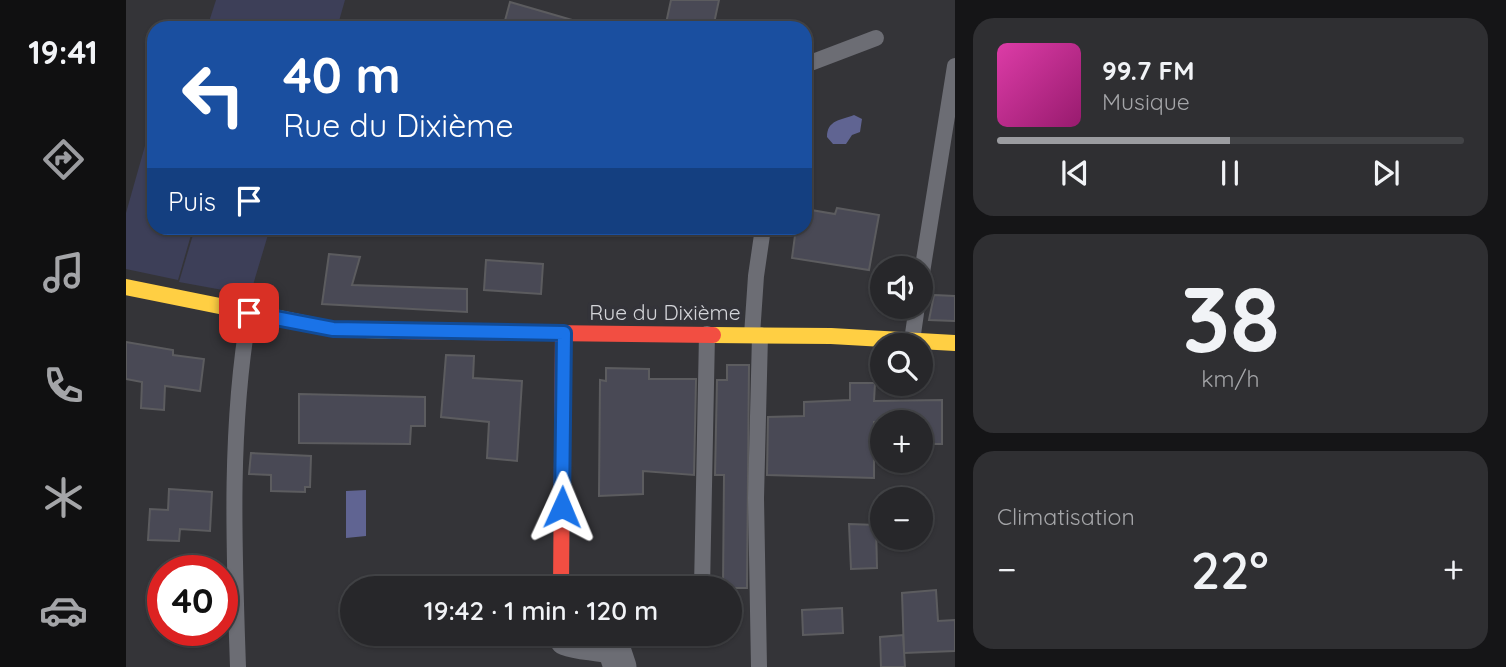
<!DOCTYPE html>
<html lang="fr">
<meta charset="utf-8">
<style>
body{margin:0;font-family:Quicksand,sans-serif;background:#2f2f32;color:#f1f3f6;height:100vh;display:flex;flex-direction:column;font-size:26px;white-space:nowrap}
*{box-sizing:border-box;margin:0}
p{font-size:23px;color:#a4a5a8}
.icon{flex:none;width:38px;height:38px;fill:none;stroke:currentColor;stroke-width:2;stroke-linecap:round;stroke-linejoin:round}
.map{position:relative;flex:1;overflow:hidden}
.panel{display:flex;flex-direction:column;gap:18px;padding:18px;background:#151517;width:551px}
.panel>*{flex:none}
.banner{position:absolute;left:21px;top:21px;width:665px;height:214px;border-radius:21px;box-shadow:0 2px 5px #0004,0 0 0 2px #434447;background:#1a4fa0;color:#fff;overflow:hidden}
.fabs{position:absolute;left:744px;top:256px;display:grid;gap:14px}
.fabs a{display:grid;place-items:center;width:63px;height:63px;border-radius:50%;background:#27272a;box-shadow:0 2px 5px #0004,0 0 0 2px #434447;font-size:35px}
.speed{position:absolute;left:21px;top:555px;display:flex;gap:14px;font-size:35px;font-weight:700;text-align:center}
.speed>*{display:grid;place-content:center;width:91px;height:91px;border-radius:50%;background:#27272a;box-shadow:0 2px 5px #0004,0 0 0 2px #434447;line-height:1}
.speed .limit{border:10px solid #d22;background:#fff;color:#111}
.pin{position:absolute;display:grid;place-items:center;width:60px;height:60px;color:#fff;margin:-30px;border-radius:14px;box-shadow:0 4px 10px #0006}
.me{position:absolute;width:77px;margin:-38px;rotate:1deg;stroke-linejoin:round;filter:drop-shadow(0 0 5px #0008)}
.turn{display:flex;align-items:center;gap:24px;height:147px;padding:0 21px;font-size:32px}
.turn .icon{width:91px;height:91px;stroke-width:2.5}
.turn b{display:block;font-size:49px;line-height:60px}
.then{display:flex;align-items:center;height:66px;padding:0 21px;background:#0003;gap:14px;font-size:26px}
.big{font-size:52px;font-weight:600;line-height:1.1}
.panel .widget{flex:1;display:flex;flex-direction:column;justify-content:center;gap:10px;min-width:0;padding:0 24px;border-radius:21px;background:#2f2f32}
.panel .dial{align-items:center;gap:0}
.dial b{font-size:91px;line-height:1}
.song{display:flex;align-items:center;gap:21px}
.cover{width:84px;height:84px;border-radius:10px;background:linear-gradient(135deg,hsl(320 70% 55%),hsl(320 70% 35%))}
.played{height:7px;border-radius:4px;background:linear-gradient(90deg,#9b9ca0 50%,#434447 50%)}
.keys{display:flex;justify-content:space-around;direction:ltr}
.heat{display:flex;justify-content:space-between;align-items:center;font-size:38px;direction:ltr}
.trip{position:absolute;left:214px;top:576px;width:402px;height:70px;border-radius:35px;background:#27272a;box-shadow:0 2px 5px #0004,0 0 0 2px #434447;font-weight:600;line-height:70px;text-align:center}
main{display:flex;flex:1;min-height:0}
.dock{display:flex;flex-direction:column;width:126px;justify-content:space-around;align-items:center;background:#101011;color:#a4a5a8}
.dock .icon{width:49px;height:49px}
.dock .on{color:#9b9ca0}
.dock b{font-size:32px;color:#f1f3f6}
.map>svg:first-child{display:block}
.green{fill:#3d3f58}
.water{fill:#606492}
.building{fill:#494955;stroke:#5c5c5f;stroke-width:2}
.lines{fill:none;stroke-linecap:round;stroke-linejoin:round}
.lane{stroke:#6c6d74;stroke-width:16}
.street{stroke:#6c6d74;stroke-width:33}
.slow{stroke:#ffcf43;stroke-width:16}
.jam{stroke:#f24e42;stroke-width:16}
.route-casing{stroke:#114b97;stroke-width:18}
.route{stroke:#1a73e8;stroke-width:12}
.labels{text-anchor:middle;stroke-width:7;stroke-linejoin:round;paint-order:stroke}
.street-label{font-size:21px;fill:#d3d4d8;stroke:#333339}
</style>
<main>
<nav class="dock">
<b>19:41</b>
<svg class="icon on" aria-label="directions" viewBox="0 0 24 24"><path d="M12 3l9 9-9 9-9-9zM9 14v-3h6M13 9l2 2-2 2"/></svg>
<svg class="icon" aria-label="music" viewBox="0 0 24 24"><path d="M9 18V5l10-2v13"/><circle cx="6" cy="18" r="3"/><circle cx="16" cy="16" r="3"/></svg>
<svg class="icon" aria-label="phone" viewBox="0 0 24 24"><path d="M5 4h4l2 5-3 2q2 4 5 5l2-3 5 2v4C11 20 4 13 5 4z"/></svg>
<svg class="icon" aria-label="climate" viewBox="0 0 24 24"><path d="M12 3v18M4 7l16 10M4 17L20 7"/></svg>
<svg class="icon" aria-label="car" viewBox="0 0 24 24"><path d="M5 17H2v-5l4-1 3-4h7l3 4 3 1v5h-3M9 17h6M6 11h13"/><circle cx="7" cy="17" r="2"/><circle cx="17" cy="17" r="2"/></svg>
</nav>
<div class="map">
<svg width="829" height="667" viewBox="0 0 829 667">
<rect width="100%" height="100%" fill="#343438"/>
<g class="green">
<path d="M90,0H219L211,28H81Z"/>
<path d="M26,121L28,228H67L52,280L0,269V213Z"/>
<path d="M69,228H144L124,295L53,282Z"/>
</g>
<g class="water">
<path d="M728,115L736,119L734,132L726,135L720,144H707L701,137C701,120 715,120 728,115Z"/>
<path d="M240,490V536L220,538V491Z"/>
</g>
<g class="building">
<path d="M545,0H593L587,28H539Z"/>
<path d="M384,2L453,22L452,28H377Z"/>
<path d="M711,208L753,215L743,270L666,258L670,228H679V209L709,214Z"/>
<path d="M203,254L234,257L226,285L341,289V312L196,304Z"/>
<path d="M360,260L417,264L415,294L358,290Z"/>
<path d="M808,295L829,296V321L803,320Z"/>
<path d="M0,342L47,350V355L78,359L74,391L39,386L38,410L15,408L16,382L0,379Z"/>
<path d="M320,355L348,356L347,378L396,381L391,461L361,458L363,422L315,417Z"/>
<path d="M601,365H623L621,588H597L598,475H589L591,380H601Z"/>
<path d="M480,368L523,369V379H570L568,475L517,471V494L473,496L474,380L480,381Z"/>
<path d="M724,383H749L748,401L816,400V444H794V422H748V478L641,475L642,417L678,416V402L724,400Z"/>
<path d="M173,394L299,397V426H285L284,444L173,443Z"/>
<path d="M125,453L185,456L184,487H179V492L145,491V475L123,474Z"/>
<path d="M43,489L86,492L84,531L54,529L53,541L22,540L24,509L42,510Z"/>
<path d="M723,524L750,525L751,568L725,569Z"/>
<path d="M810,590L812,621L829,620V651L778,653L776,593Z"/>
<path d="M716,608L717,633L677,635L676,610Z"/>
<path d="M777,635L779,667H755L754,637Z"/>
</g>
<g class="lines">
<g class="lane">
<path d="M679,65L750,38"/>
<path d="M794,285L829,66"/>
<path d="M626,335L630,276L637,228"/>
<path d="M786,341L791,306"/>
<path d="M576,588L581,334"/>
<path d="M112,667C108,550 103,428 123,313"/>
<path d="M633,667L630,498L634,335"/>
</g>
<path class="street" d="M438,634L440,639C456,645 473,643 488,649L494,667"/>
<g class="slow">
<path d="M0,287L207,329L271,331"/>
<path d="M587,335L705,336L829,343"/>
</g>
<g class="jam">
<path d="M271,331L587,335"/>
<path d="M435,588L437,333"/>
</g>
</g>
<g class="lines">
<defs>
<path id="route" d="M123,313L207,329L438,333L436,507"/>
</defs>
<use href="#route" class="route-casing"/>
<use href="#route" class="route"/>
</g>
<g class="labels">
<g class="street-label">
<text x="539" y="320">Rue du Dixième</text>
</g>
</g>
</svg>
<div class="fabs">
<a><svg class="icon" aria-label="sound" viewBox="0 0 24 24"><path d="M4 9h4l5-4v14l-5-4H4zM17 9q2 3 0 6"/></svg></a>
<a><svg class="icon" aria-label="search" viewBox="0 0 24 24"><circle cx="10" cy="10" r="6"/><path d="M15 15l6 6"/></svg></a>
<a>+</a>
<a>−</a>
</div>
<div class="speed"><div class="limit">40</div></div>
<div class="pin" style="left:123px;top:313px;background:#d93025"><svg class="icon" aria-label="arrive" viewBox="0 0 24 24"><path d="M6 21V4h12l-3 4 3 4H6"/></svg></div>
<svg class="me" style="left:436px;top:507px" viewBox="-20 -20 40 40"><path d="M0-17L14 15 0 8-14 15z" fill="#1a73e8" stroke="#fff" stroke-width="4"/></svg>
<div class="trip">19:42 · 1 min · 120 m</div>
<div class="banner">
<div class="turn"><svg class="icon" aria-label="left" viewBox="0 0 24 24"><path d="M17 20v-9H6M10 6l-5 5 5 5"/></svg><div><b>40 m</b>Rue du Dixième</div></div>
<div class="then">Puis<svg class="icon" aria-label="arrive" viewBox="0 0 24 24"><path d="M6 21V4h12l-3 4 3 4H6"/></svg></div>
</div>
</div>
<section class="panel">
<div class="widget">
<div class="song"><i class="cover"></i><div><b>99.7 FM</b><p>Musique</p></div></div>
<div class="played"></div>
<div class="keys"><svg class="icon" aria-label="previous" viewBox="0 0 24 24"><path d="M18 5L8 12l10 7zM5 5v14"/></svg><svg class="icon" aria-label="pause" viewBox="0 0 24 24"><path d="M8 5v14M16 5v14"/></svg><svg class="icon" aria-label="next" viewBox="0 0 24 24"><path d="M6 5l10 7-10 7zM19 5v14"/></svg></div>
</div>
<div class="widget dial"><b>38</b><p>km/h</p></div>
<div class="widget"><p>Climatisation</p>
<div class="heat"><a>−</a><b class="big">22°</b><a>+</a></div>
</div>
</section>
</main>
